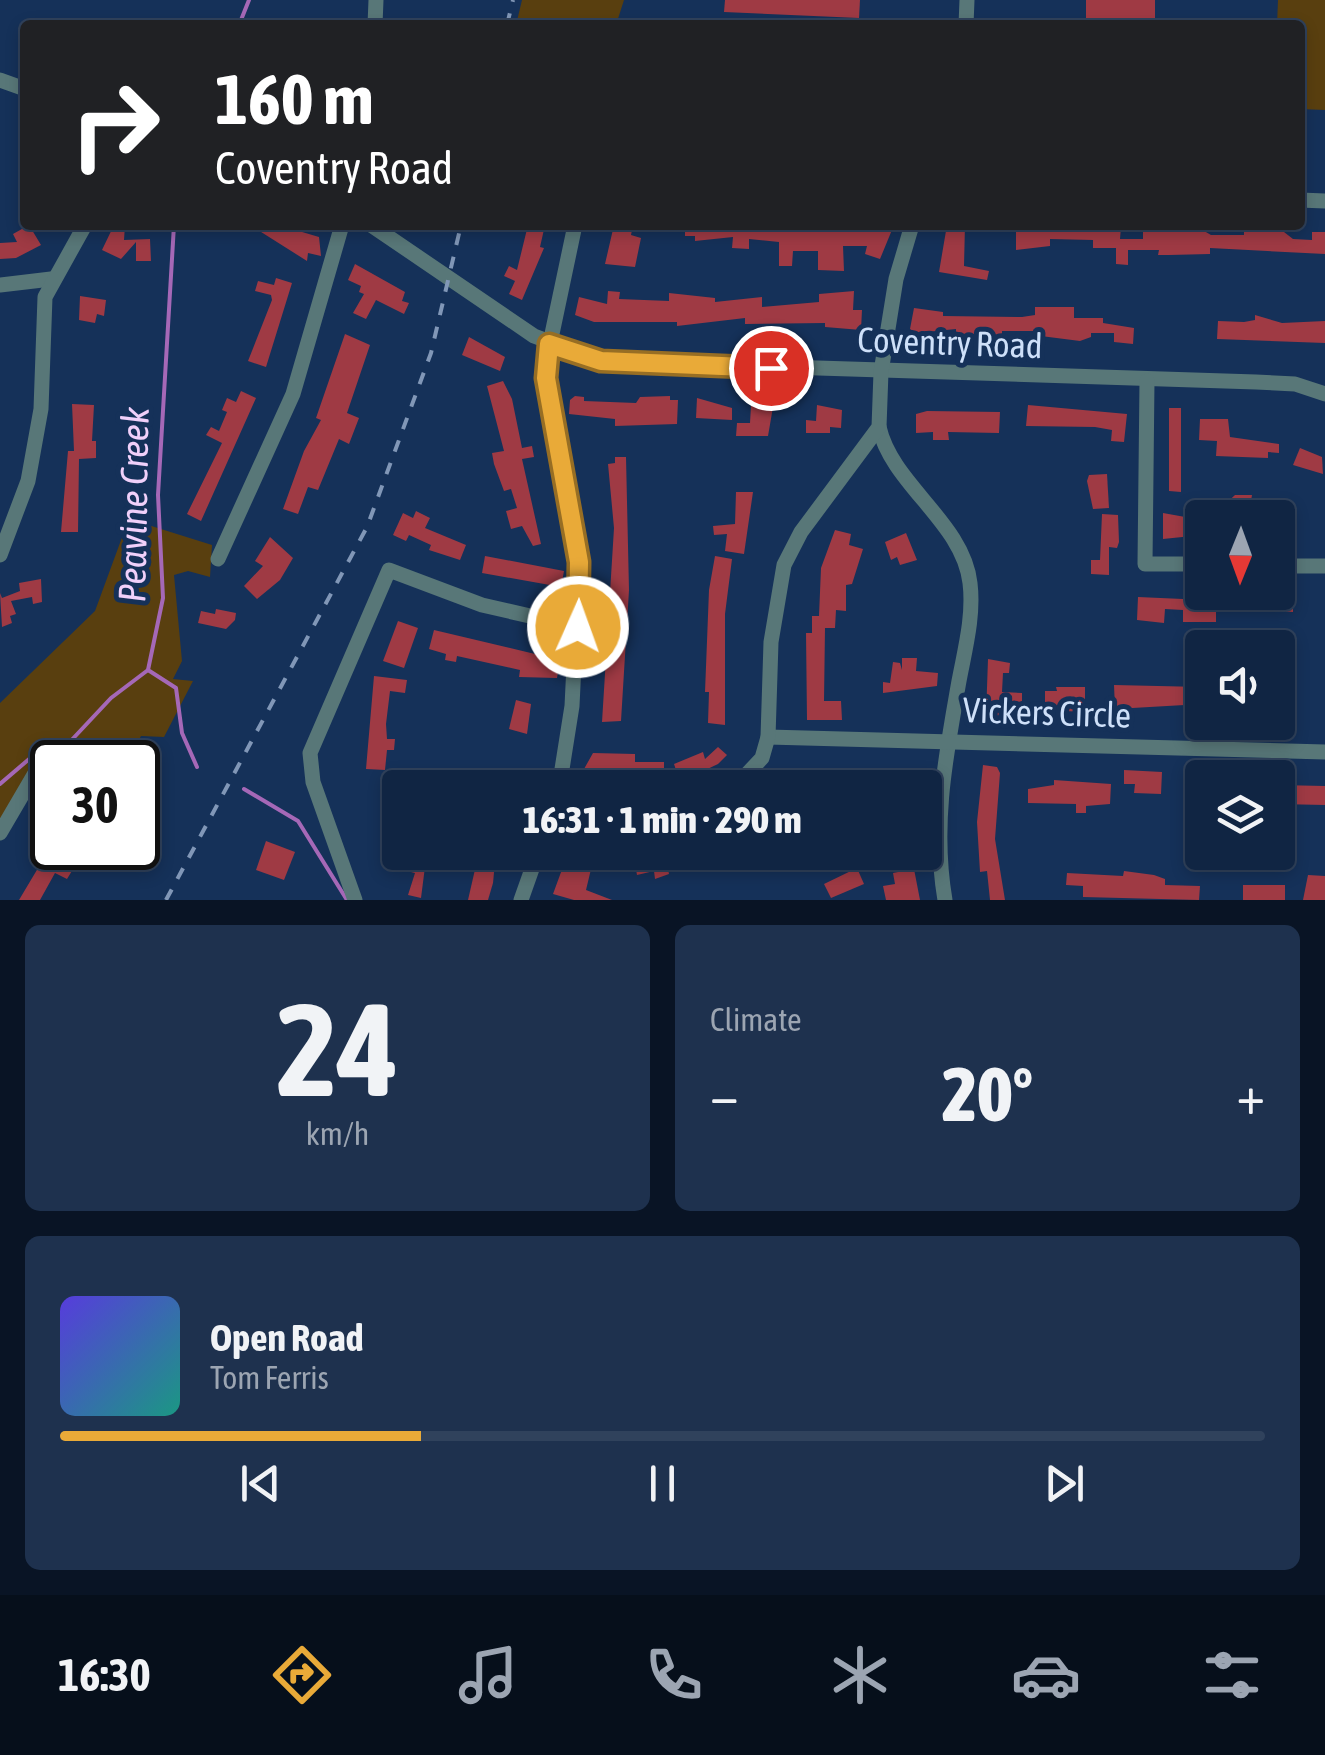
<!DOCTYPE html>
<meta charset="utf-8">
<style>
body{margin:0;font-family:"Asap Condensed",sans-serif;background:#1e314e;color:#f1f3f6;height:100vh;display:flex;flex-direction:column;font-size:38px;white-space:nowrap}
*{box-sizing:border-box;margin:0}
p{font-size:32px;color:#9ca5b2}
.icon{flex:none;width:55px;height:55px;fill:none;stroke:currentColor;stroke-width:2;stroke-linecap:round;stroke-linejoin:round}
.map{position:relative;height:900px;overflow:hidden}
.side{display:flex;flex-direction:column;gap:25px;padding:25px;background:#091425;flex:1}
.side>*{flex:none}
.hud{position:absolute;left:20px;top:20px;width:1285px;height:210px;border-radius:10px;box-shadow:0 5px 15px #0003,0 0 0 2px #30425c;background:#202124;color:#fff;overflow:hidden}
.needle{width:65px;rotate:181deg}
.buttons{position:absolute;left:1185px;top:500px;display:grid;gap:20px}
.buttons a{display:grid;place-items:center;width:110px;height:110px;border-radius:10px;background:#102543;box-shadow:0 5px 15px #0003,0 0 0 2px #30425c;font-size:50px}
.speed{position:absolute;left:30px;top:740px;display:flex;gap:20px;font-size:50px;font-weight:700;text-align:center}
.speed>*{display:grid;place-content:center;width:130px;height:130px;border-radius:50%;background:#102543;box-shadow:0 5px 15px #0003,0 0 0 2px #30425c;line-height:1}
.speed .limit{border:5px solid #111;border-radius:15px;background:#fff;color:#111}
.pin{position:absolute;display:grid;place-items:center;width:85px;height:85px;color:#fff;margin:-42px;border:5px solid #fff;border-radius:50%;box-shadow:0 2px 10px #0007}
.me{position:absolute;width:110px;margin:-55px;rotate:2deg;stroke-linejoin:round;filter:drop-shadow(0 0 8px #0008)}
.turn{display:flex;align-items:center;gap:35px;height:210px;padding:0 30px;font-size:45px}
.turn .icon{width:130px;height:130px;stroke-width:2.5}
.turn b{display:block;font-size:70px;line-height:85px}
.big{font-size:75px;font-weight:800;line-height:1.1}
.side .card{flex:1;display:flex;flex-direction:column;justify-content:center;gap:15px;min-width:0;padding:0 35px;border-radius:15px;background:#1e314e}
.side .dial{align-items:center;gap:0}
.dial b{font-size:130px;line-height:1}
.song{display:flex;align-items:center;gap:30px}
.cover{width:120px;height:120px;border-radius:15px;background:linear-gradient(135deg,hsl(250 70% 55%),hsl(170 70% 35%))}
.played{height:10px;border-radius:5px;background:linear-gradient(90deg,#e9aa38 30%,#30425c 30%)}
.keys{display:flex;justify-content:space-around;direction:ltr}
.heat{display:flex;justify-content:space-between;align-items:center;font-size:55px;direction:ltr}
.side .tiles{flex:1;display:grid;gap:25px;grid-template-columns:1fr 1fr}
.card:last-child{grid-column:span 2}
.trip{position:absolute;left:382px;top:770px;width:560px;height:100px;border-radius:10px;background:#102543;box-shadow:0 5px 15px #0003,0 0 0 2px #30425c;font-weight:800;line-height:100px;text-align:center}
.tab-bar{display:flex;height:160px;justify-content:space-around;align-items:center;background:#060f1b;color:#9ca5b2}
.tab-bar .icon{width:70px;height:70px}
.tab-bar .active{color:#e9aa38}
.tab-bar b{font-size:45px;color:#f1f3f6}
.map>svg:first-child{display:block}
.green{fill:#593f0f}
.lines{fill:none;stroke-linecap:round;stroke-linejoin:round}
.stream{stroke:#a568b7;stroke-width:4}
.building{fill:#9f3a44}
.minor{stroke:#587778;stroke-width:15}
.rail{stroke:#8197b7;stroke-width:4;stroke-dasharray:12 12;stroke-linecap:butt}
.route-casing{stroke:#976e24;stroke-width:25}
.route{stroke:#e9aa38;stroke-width:18}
.labels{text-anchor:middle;stroke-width:10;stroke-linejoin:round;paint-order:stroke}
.street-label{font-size:35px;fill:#cee0f9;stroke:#153159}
.water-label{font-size:38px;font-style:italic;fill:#f0d0fa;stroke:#153159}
</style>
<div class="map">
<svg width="1325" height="900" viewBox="0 0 1325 900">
<rect width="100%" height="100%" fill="#153159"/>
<g class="green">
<path d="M522,0H624L616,25H516Z"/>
<path d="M1278,0H1325V110L1300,109V25H1277Z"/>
<path d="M145,524L212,545L210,577L188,571L174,575L182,661L173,679L193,681L164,737L141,736L127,762H52V792L30,780L0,833V703L95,611L124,532Z"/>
</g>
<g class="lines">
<g class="stream">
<path d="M239,25L249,0"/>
<path d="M174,225L158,495L163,598L148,670L176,688L182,733L197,767"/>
<path d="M0,784L35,754L66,746L111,698L148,670"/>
<path d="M244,789L298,821L347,900"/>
</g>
</g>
<g class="building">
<path d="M725,0H860L859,18L724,12Z"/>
<rect x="1086" y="0" width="69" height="25"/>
<path d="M29,225L41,245L16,258L0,259V243L17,242L13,234Z"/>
<path d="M114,225H125L124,240L150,239L151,261H136V242L121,259L102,250Z"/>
<path d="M250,225H293L292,229L319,237L321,256L308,253L307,261Z"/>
<path d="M528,225H545L540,247L544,248L522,300L509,294L515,281L504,276L509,266L517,270Z"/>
<path d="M614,225H633L631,235L641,238L635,267L605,264Z"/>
<path d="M685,225H894L880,259L865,254L867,246H843L844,271L818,270V251H793L792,266H779V242L749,239V249L732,248L733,237L695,241V236H685Z"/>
<path d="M947,225H965L964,266L989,271L987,280L939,272Z"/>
<path d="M1016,225L1056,229V225H1114L1121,227L1120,239H1143V229L1149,226H1160V230L1199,228L1211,235H1244V229L1284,232L1293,239L1312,240V232H1325V254L1210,248V254L1169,255H1158L1159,250H1128V265L1116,264V248H1093V240L1050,239V246L1016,250Z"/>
<path d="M355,264L405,292L402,301L409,303L404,314L376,300L366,319L353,313L364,294L359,292L361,286L348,280Z"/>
<path d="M276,278L292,283L266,367L248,361L272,300L271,295L255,291L258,281L274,285Z"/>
<path d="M608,291L620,292L619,299L669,301V293L715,298V302L762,297V307L819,302V294L854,291L853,310H862L861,330L825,327V323L745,324V318L677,326V322H594L575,315L579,297L607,304Z"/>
<path d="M80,296L106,300L104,316L97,314L95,323L79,320Z"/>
<path d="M1035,307H1074V318H1103V323L1134,328L1133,344L1114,342V333H1091V337L1080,341L1033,335V331H1002V335L956,334V329L916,333L910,329L914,308L943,312V316L1022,317L1035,315Z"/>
<path d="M1255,315L1282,323L1325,321V343L1217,339L1218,321L1244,322L1255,320Z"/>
<path d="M345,334L370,345L347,413L359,418L349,444L339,439L318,490L308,487L298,514L283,509L304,451L321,420L316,418Z"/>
<path d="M469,337L505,357L500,371L462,355Z"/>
<path d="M503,381L512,399L522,448L532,446L534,457L522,459L541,544L533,546L522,526L511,529L506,511L517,508L511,489L504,491L494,464L492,453L504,451L487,386Z"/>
<path d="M241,391L256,398L201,521L187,514L222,443L206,435L211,427L219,431L227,412L222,410L227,398L236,402Z"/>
<path d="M575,396L584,397V401L636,403L640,397L670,396V400H678L677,424L615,426V419L569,414L570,400Z"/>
<path d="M697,398L732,408V420L696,418Z"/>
<path d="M72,404L94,405L92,441H96V458L79,459L78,532H61L68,451H74Z"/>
<path d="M817,405L842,410L841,428L830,427V433H806V420L816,421Z"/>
<path d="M1028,405L1127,414L1124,442L1111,441L1112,430L1095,427L1026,426Z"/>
<path d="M751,406L773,407L768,436H736L737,423H750Z"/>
<path d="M1169,408H1181V492L1169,491Z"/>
<path d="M927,411L1000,412L999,433L948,432L949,440H933V432L916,433V414Z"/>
<path d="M1200,419H1228L1230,437L1279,444V453L1268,452V458L1216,456L1217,441L1199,440Z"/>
<path d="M1300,448L1322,457L1323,474L1293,465Z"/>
<path d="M615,457H626L629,590L621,721L602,722L614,528L608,464L615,463Z"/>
<path d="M1107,474L1109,508L1093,509L1087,481L1089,475Z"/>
<path d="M736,492H753L744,554L725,551L727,534L714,535L713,526L735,524Z"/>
<path d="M1235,495H1252L1251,501H1275L1274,518H1202L1203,507L1219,510Z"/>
<path d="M416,511L430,518L425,528L466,545L460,560L429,550L431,545L409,535L406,541L393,535L403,513L413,518Z"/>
<path d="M1163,513L1202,520V535L1163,539Z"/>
<path d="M1102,514L1118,515L1119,542L1117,548L1109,547V575L1091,574V560H1100Z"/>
<path d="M835,530L851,534L849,545L863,549L852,584L846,585V611L836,610L835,628H825L824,701H841L842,720H807L806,633H812V616H819L821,568Z"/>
<path d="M906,533L917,560L900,565L897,557L891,560L885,542Z"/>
<path d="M270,537L293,558L280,580L257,599L244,586L263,566L255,561Z"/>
<path d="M485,556L564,571L561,587L482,573Z"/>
<path d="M715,556L732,559L725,614V725L708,723L709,692H705L709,590Z"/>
<path d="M41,579L42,602L33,604L32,597L11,601L16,614L10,616L12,623L2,627L0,593L2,598L20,591L19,583Z"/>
<path d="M1221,593L1293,595V612L1216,607V622H1183V610L1165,609L1164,623L1137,620L1138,597L1183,599Z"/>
<path d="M216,609L236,613L235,620L226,629L198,623L201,611L215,614Z"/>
<path d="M398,621L418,628L404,668L383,661Z"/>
<path d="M434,630L560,660L557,678L519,677L520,670L457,656L456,662L445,660L446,654L429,649Z"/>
<path d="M902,658H917L916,671L938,673L937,686L883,693V682L890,683L893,662L900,663L902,670Z"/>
<path d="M988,659L1010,663L1009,673H1003L1002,692L1022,693V714L986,716Z"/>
<path d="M374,676L407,680L405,693L390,691L386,724L387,739H395L394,750H387L385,770L366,769Z"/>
<path d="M1114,685L1202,687V704L1115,709Z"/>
<path d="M1056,687H1085V712L1045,710V691H1057Z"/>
<path d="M516,700L531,704L527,734L509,729Z"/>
<path d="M718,747L727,755L718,764L680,782L674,764L703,752L705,759Z"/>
<path d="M593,753L635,754V762H664V779L622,782L595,777L594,785L574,784L575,769H584Z"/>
<path d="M983,765L997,767L1000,773L995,839L1005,900H990L987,871L980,872L977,822Z"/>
<path d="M852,769L886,772L884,788H801L802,773Z"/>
<path d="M1124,770L1162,772L1161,794L1134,793L1135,784H1124Z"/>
<path d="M1054,780L1111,784L1110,804L1086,806V813H1076V804L1028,803V789L1054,785Z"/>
<path d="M1278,785L1325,786V805L1278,804Z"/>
<path d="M266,841L295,852L284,880L256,870Z"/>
<path d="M50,848H69L63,859L75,866L67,879L55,873L40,900H19Z"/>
<path d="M479,852H496L493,883L488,900H468Z"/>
<path d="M648,852H671L674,867L668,869L669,874L655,879L654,871L637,875L634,858Z"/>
<path d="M407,854L426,859L421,898L408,895L415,873L403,870Z"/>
<path d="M572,859L592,865L586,890L612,900H574L553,894L564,864L570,866Z"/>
<path d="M857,868L864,884L831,898L824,884Z"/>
<path d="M914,869L920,900H886L883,886L895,884L893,873Z"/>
<path d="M1124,871L1154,875L1165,879V885L1200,886L1199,900L1083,897V886L1066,885L1067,873L1123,876Z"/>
<path d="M1308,875L1325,876V900H1303Z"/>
<rect x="1243" y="885" width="42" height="15"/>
</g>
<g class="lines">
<g class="minor">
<path d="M375,25L376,0"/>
<path d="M966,25L967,0"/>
<path d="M0,80L25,89"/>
<path d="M1300,200L1325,201"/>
<path d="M371,225L534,336L601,361L1256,382L1295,384L1325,394"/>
<path d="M0,285L51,279"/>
<path d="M1147,381L1145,564H1202"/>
<path d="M879,427C892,485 963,522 970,583C974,616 965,649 959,681C946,755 932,824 945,900"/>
<path d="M0,555L28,481L41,409L45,297L85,225"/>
<path d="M218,559L293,394L342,225"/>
<path d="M1278,566H1325"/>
<path d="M768,737L1325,752"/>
<path d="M559,788L572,706L579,561L545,367L575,225"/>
<path d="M734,788L762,758L768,737L771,642L784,565L801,532L879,427L881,372L896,279L912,225"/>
<path d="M0,833L41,763"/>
<path d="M355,900L313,782L310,753L389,570L482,605L578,627"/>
<path d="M521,900L538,852"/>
</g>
<g class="rail">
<path d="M507,25L513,0"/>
<path d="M166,900L367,527L431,353L461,225"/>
</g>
</g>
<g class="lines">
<defs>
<path id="route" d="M578,627L579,562L546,378L549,344L601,361L771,368"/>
</defs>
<use href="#route" class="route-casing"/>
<use href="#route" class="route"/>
</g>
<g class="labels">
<g class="street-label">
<text transform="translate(950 343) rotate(2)" y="12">Coventry Road</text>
<text transform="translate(1047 713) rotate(2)" y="12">Vickers Circle</text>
</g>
<g class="water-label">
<text transform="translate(134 505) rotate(-89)" y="13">Peavine Creek</text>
</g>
</g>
</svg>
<div class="buttons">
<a><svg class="needle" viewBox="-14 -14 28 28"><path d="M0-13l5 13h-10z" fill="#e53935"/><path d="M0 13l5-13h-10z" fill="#9ca5b2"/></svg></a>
<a><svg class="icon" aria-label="sound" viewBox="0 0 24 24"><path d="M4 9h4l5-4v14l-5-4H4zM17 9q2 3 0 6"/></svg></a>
<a><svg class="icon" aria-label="layers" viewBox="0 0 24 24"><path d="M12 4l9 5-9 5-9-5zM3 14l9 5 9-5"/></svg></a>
</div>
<div class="speed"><div class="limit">30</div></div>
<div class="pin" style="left:771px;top:368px;background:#d93025"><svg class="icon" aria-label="arrive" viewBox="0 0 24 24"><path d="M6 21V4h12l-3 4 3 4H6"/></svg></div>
<svg class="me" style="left:578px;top:627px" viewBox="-20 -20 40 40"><circle r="17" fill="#e9aa38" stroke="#fff" stroke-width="3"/><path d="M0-11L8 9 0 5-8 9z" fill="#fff"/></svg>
<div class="trip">16:31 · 1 min · 290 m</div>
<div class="hud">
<div class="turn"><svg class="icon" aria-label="right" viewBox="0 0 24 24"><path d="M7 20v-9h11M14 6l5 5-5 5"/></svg><div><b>160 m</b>Coventry Road</div></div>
</div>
</div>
<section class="side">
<div class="tiles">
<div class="card dial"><b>24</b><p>km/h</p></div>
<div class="card"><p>Climate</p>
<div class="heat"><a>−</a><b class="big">20°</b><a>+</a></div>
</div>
<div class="card">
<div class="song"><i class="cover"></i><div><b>Open Road</b><p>Tom Ferris</p></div></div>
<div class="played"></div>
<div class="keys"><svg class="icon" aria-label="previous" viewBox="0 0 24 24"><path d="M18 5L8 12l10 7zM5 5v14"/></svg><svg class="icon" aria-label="pause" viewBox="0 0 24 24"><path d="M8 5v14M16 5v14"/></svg><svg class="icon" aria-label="next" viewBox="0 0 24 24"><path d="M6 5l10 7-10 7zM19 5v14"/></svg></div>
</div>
</div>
</section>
<nav class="tab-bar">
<b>16:30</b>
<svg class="icon active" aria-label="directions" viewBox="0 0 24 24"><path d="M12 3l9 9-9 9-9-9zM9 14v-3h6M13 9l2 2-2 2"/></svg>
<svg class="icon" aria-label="music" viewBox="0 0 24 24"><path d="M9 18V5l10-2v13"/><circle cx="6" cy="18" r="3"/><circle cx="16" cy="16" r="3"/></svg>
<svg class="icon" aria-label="phone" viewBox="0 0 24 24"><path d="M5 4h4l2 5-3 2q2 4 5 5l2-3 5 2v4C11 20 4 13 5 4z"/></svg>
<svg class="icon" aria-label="climate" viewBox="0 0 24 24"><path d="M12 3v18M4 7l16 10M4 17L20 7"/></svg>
<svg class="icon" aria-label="car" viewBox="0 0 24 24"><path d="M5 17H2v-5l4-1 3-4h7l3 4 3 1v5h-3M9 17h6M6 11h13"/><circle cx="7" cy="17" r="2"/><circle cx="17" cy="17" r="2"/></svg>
<svg class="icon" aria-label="filters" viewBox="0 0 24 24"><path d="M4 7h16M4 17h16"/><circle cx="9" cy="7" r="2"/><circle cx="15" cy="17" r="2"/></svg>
</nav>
